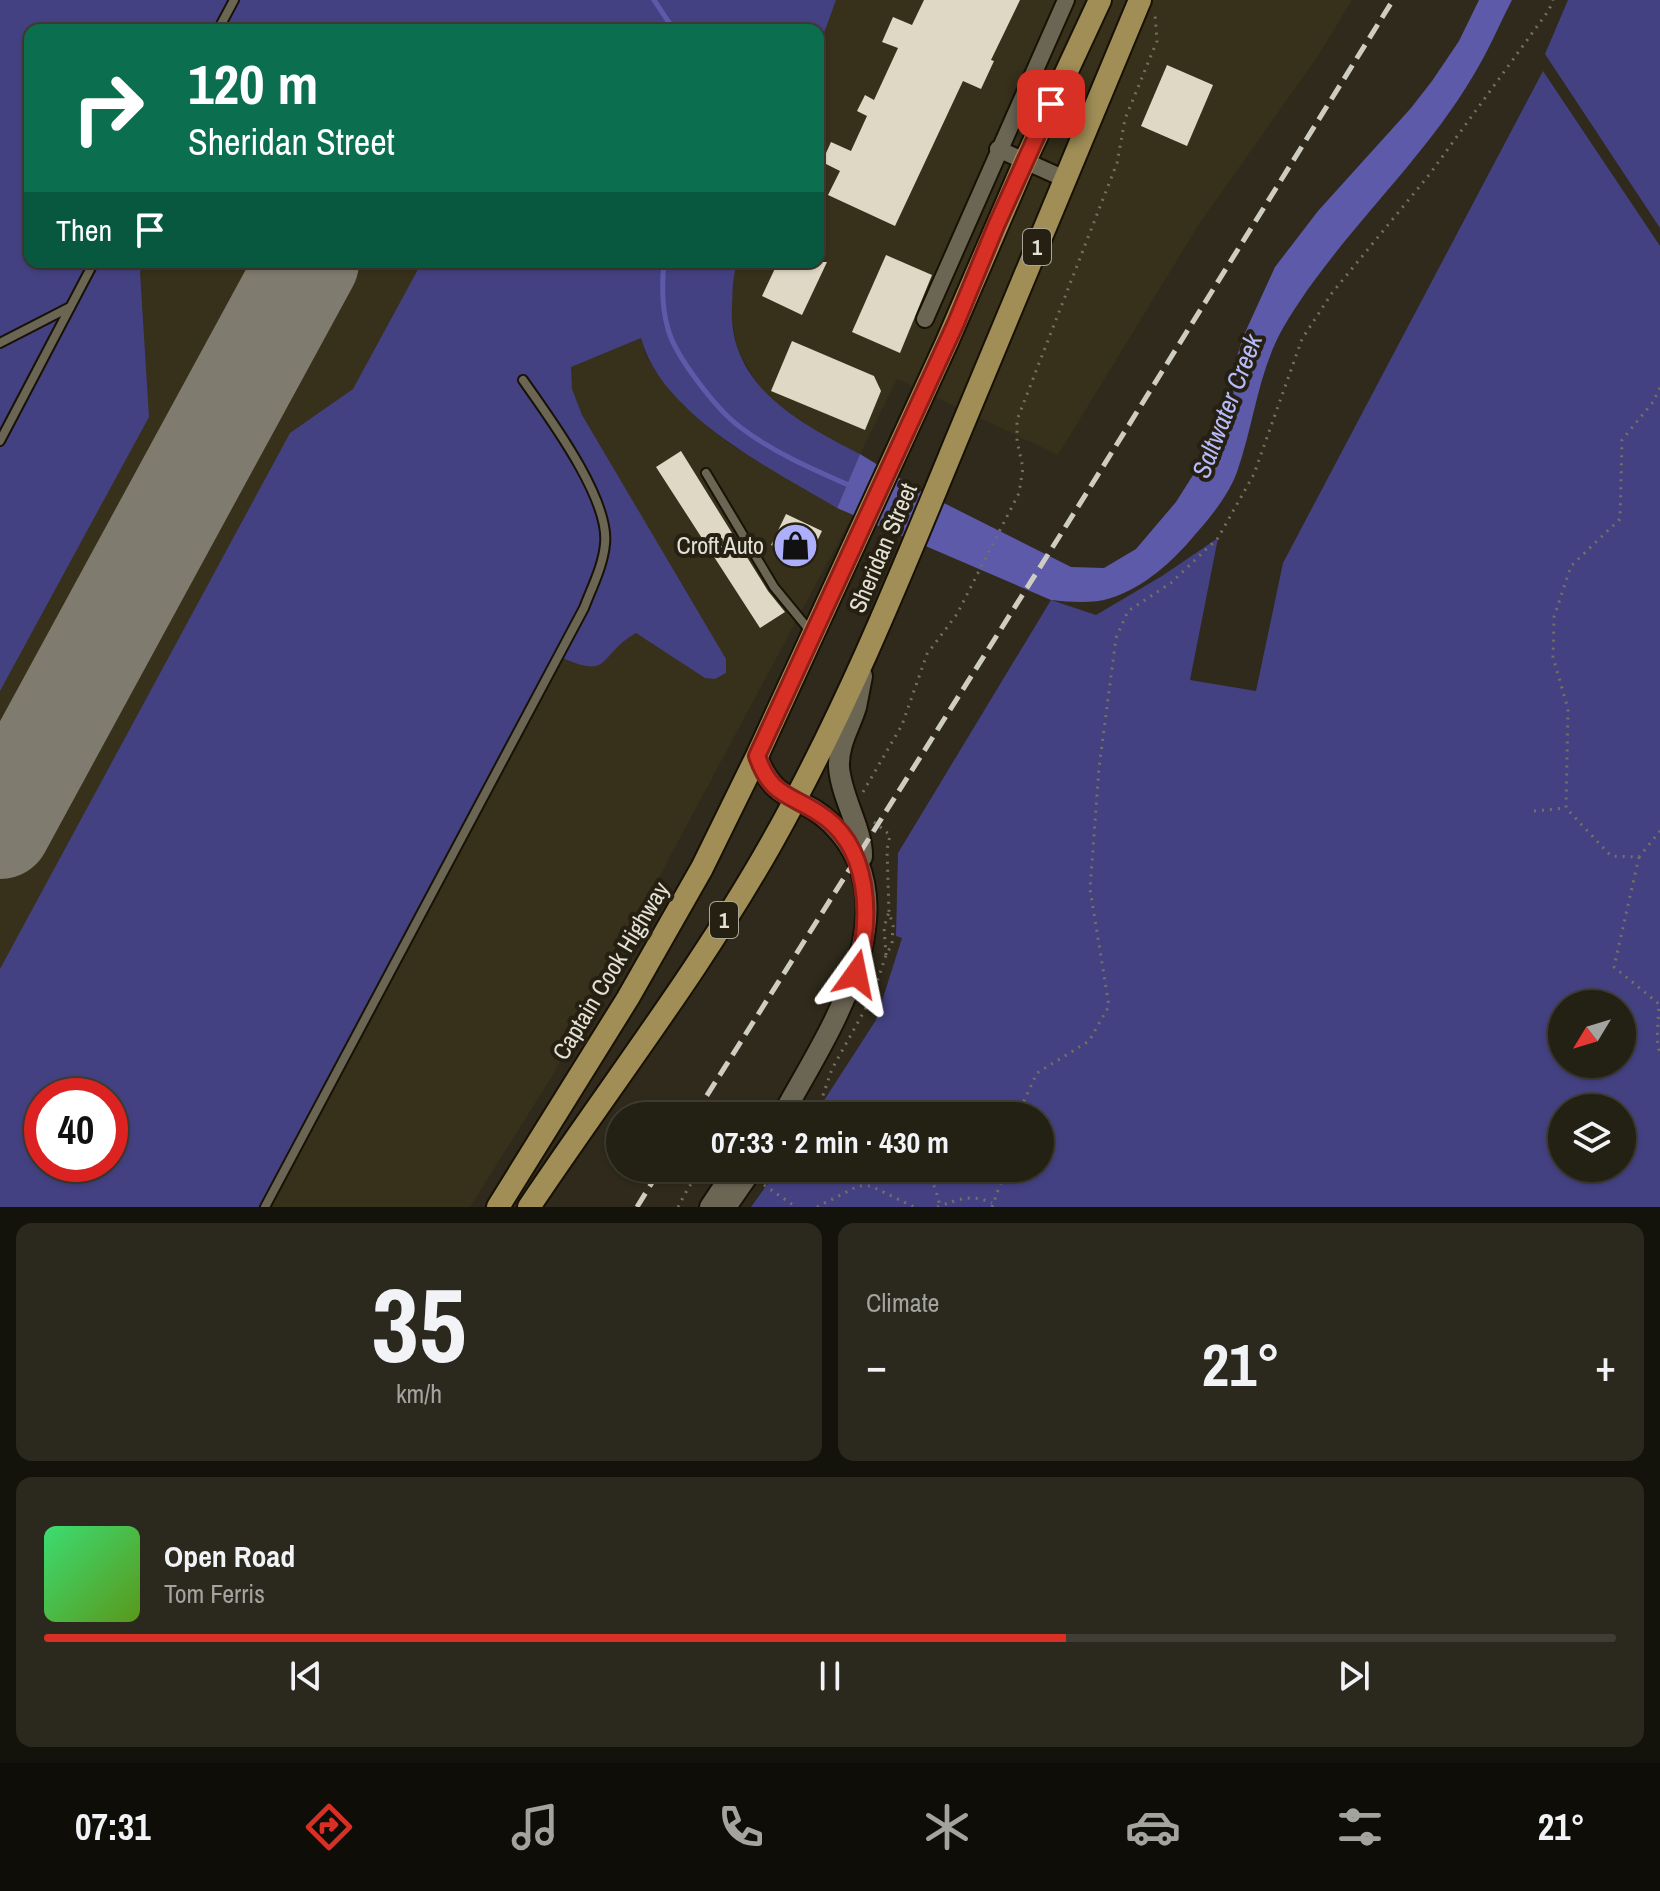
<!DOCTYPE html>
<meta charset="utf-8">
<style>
body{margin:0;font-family:"Archivo Narrow",sans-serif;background:#2b281d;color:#f1f3f6;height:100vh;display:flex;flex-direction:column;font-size:30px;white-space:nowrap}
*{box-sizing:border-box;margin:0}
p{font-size:26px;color:#a3a3a0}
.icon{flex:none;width:44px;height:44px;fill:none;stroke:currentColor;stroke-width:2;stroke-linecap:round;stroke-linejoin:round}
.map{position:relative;height:1207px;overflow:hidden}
.sheet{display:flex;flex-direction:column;gap:16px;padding:16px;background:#13120b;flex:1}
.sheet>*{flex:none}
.hud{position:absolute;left:24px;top:24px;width:800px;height:244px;border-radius:16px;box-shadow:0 2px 6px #0004,0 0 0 2px #403e34;background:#0b6e4f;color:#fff;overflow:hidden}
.needle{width:52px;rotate:232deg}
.tools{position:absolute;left:1548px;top:990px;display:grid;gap:16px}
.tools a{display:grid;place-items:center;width:88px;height:88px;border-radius:50%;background:#232014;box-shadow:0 2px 6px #0004,0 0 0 2px #403e34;font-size:40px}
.speed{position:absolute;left:24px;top:1078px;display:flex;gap:16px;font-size:40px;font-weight:700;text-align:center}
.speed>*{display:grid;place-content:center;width:104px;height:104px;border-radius:50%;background:#232014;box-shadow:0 2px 6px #0004,0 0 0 2px #403e34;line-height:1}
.speed .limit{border:12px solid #d22;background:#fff;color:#111}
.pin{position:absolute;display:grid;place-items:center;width:68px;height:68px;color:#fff;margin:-34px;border-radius:16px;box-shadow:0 4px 12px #0006}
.me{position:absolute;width:88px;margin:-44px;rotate:12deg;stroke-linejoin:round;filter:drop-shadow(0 0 6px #0008)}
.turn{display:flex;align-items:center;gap:28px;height:168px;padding:0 32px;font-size:36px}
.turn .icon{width:104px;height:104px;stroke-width:2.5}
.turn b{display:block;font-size:56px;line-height:68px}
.then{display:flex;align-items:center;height:76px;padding:0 32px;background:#0003;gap:16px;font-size:30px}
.big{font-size:60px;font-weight:700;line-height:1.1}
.sheet .card{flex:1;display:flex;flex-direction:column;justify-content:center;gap:12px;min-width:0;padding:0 28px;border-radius:16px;background:#2b281d}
.sheet .dial{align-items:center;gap:0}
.dial b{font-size:104px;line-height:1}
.song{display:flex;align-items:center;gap:24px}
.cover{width:96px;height:96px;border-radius:12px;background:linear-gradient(135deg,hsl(140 70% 55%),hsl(90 70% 35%))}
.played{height:8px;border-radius:4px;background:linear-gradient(90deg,#d93025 65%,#403e34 65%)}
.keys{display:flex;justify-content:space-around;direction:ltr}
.heat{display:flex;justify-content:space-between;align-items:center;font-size:44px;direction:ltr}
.sheet .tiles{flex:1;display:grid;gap:16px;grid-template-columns:1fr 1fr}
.card:last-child{grid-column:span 2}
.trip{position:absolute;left:606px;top:1102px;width:448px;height:80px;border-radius:40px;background:#232014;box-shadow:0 2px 6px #0004,0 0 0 2px #403e34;font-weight:700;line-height:80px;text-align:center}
.dock{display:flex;height:128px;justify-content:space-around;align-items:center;background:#0e0d08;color:#a3a3a0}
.dock .icon{width:56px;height:56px}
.dock .active{color:#d93025}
.dock b{font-size:36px;color:#f1f3f6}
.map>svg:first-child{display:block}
.built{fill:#37301a;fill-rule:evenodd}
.green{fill:#444182;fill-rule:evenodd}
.water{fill:#5d5aa9}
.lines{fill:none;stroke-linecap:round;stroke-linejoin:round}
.stream{stroke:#5d5aa9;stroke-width:5}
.runway{stroke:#7f7b6e;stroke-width:102}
.building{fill:#dfd8c5}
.service-casing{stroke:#171205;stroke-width:12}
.minor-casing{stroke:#171205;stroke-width:20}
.tertiary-casing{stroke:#171205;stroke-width:24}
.trunk-casing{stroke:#171205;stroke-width:26}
.path{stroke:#747062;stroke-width:3;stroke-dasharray:2 6;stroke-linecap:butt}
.service{stroke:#6b6554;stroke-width:8}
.minor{stroke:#6b6554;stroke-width:16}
.tertiary{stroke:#6b6554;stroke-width:20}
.trunk{stroke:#a08e56;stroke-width:22}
.rail{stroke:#cfccc1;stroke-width:5;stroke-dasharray:16 8;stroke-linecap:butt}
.route-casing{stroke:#8d1f18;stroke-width:20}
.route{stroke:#d93025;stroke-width:14}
.labels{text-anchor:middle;stroke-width:8;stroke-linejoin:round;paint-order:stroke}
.shield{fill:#252011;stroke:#aaa69b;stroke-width:2}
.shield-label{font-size:22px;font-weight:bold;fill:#e3e0d6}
.poi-label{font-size:24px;fill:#e3e0d6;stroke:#252011;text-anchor:end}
.street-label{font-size:24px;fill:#e3e0d6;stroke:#252011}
.water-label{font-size:26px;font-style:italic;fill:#b7bafb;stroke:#252011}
</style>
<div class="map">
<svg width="1660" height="1207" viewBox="0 0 1660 1207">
<rect width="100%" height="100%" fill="#2f2a1b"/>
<g class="built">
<path d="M0,0L30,30V262H631L633,309L646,357L682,404L729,444L853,515L554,1073L470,1207H0ZM42,1096H110V1164H42Z"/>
<path d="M836,0H1352L1316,59L1201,221L1058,455L897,379L860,454L805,426L779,406L757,383L738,351L731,317L733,273L738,262H818V50Z"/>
</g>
<g class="green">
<path d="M0,0H836L818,50V30H30V262H145L140,272L149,417L0,691Z"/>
<path d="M1568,0H1660V228L1545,54Z"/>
<path d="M1543,71L1660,246V1207H751L779,1168H1040V1116H814L876,1020L902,938L896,936L898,853L1051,600L1096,615L1162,576L1218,538L1190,680L1256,691L1283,563ZM1562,1004H1622V1064H1562ZM1562,1108H1622V1168H1562Z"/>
<path d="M422,262H738C732,276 733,290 732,305C727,385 799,423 860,454L837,508C772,469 662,416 641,338L571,367L572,389L582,415L726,659V673L715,679L705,678L636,633C596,656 613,681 558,656L265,1207H0V969L290,433L353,389ZM42,1096H110V1164H42Z"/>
</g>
<path class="water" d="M1479,0H1512C1499,25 1488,52 1473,76C1420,166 1336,237 1283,328C1258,372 1254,424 1237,472C1228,496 1210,518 1193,537C1172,562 1143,588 1111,598C1093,604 1070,602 1051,600L837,508L860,454L922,492L1071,567L1104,568L1136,549L1176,502L1219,434L1228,386L1243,337L1275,267L1318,211L1411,108L1432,81L1459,41Z"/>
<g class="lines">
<g class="stream">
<path d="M654,0L674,30"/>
<path d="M664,262C662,282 662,309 668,329C675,356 717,410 740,427C774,453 814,470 853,487"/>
</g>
<path class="runway" d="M0,828L308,262"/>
</g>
<g class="building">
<path d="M924,0H1020L991,60L994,61L981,89L963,81L895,226L828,195L840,171L822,162L831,142L851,151L867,116L857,111L865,95L874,100L898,48L882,42L893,17L912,25Z"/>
<path d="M1167,65L1213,85L1187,146L1141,126Z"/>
<path d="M886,255L932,275L900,353L852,332Z"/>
<path d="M778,262H827L802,315L762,296Z"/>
<path d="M792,341L874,376L881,391L865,430L771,391Z"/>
<path d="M681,451L768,591L785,612L760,628L656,467Z"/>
<path d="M786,514L822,531L807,562L771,545Z"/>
</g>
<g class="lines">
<defs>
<g id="service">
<path d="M218,30L234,0"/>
<path d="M0,343L70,307"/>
<path d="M0,441L94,262"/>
<path d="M706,473L774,587L811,632"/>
<path d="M265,1207L584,608C592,587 603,566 605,544C610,499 549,417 523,380"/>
</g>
<g id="minor">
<path d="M998,149L1065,179"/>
<path d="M925,319L1066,0"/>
</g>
<g id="tertiary">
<path d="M862,676C860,686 858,697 856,707C850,727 838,744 839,767C841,797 863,830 862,857"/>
<path d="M757,756C775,806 801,793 832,824C916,908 826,1035 782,1116"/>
<path d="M710,1207L736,1168"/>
<path d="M726,1207L753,1168"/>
</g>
<g id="trunk">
<path d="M498,1207L628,998L702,868L757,756L947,342L1025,161L1100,0"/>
<path d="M529,1207C610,1086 700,970 771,844C844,715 900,577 956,441C1017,294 1079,147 1140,0"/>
</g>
</defs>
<use href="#service" class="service-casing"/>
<use href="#minor" class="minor-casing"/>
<use href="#tertiary" class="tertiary-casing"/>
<use href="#trunk" class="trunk-casing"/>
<g class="path">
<path d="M1660,388L1653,402L1622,440L1620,519L1571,566L1554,617L1553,657L1568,709L1566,808L1611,856L1639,857L1660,831"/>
<path d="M863,792L902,725L927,654L957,614L1019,493L1023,468L1017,441V420L1117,163L1125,119L1157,41L1155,15"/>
<path d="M1534,811L1566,808"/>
<path d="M1639,857L1614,967L1659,1004L1657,1040L1660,1055"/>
<path d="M886,955L884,927L889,912"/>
<path d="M811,1116L820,1104L832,1069L872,997L886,955L892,944L893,926L889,912L887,850L890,835L874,822"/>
<path d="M1017,1116L1037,1073L1089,1041L1109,1006L1090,889L1099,768L1116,638L1128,611L1171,583L1218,538L1254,474L1302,339L1332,293L1429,175L1549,10L1553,0"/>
<path d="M918,1168C933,1176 936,1190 940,1206"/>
<path d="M764,1185L796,1207"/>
<path d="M678,1207C686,1193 694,1171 712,1171"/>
<path d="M817,1207L858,1186H871L914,1207"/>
<path d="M937,1207C958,1200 970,1193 992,1203"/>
<path d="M992,1207L1006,1168"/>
</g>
<use href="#service" class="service"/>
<use href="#minor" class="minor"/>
<use href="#tertiary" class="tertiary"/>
<use href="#trunk" class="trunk"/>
<g class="rail">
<path d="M694,1116L1076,510L1393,0"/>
<path d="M637,1207L661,1168"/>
</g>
</g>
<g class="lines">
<defs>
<path id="route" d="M856,974C872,920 872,845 817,812C786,793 770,794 757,756L956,323L996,226L1051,104"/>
</defs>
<use href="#route" class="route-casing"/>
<use href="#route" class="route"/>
</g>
<defs>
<symbol id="shop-disc" viewBox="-11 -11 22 22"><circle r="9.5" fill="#adaffb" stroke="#252011"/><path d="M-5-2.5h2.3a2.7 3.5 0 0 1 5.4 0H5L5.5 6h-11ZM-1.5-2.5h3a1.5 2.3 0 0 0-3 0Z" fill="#111"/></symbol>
</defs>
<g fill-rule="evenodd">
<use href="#shop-disc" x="770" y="520" width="51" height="51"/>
</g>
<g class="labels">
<g class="shield">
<rect x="1023" y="229" width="28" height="36" rx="6"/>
<rect x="710" y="902" width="28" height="36" rx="6"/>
</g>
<g class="shield-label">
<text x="1037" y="255">1</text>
<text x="724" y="928">1</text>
</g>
<g class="poi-label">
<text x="764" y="554">Croft Auto</text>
</g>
<g class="street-label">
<text transform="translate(883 548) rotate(-67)" y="8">Sheridan Street</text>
<text transform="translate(611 971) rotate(-59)" y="8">Captain Cook Highway</text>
</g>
<g class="water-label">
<text transform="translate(1227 406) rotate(-69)" y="9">Saltwater Creek</text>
</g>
</g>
</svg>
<div class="tools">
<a><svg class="needle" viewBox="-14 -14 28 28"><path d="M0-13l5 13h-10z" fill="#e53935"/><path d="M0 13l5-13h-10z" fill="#a3a3a0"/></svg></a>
<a><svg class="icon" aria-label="layers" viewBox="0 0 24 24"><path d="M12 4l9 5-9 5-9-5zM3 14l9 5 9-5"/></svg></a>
</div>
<div class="speed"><div class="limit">40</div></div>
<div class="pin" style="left:1051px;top:104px;background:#d93025"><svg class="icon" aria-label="arrive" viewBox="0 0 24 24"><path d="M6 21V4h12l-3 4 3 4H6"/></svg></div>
<svg class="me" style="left:856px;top:974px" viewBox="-20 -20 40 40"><path d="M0-17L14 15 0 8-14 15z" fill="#d93025" stroke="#fff" stroke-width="4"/></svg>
<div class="trip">07:33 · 2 min · 430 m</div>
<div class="hud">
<div class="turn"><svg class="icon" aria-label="right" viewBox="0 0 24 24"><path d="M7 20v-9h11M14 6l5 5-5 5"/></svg><div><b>120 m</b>Sheridan Street</div></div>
<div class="then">Then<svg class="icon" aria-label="arrive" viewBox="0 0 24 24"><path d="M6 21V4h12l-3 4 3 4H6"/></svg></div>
</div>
</div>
<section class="sheet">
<div class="tiles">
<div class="card dial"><b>35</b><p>km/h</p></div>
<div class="card"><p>Climate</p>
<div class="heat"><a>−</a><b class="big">21°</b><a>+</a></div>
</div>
<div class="card">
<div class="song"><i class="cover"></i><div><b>Open Road</b><p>Tom Ferris</p></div></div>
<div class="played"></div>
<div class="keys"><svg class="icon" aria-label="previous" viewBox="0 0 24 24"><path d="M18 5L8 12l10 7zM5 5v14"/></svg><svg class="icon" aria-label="pause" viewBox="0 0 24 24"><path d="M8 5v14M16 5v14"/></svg><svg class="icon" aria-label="next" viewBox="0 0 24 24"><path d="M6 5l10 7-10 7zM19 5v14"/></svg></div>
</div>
</div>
</section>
<nav class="dock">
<b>07:31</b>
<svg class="icon active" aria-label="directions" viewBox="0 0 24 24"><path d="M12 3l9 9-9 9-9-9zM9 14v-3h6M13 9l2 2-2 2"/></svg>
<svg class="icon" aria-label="music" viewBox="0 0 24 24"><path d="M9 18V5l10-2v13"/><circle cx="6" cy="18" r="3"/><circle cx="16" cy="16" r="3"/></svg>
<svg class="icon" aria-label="phone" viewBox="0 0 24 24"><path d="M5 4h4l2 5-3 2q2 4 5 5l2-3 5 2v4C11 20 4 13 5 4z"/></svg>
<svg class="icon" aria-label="climate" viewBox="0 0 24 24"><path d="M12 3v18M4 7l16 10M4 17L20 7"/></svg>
<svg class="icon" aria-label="car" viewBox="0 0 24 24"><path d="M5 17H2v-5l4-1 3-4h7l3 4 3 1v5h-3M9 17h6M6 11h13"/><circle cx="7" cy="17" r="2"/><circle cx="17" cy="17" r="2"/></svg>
<svg class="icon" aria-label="filters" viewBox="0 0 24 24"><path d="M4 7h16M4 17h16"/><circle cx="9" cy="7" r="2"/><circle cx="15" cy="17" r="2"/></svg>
<b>21°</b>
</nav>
